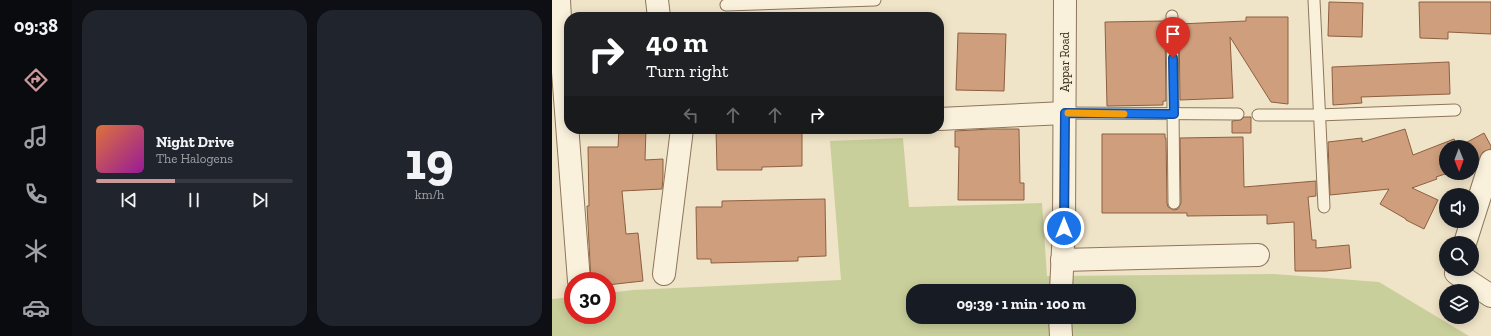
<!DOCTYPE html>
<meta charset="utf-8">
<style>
body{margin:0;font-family:"Zilla Slab",serif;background:#20242c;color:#f1f3f6;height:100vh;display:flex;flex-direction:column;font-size:15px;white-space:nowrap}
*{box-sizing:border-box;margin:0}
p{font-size:13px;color:#9ea1a6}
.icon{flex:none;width:22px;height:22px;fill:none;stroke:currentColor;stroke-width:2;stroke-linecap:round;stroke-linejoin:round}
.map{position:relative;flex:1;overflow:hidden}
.drawer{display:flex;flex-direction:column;gap:10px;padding:10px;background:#0d0f14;width:480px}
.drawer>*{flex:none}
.top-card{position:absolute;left:12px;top:12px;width:380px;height:122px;border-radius:16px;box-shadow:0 2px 10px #0003;background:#202124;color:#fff;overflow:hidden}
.needle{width:26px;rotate:179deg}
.controls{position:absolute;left:887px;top:140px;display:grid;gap:8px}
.controls a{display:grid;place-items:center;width:40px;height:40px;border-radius:50%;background:#171b24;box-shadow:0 2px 10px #0003;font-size:20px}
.speed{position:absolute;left:12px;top:272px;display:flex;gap:8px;font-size:20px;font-weight:700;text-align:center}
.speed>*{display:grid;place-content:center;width:52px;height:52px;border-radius:50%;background:#171b24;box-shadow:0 2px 10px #0003;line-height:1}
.speed .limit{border:6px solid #d22;background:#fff;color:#111}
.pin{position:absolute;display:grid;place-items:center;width:34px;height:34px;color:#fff;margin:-41px -17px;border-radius:50% 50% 50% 0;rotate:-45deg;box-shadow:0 0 4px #0007}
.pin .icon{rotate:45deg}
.me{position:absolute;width:44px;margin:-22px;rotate:0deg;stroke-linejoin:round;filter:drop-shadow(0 0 3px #0008)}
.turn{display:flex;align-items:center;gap:14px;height:84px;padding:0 16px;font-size:18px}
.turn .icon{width:52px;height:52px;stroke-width:2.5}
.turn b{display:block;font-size:28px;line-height:34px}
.lanes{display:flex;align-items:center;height:38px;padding:0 16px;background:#0003;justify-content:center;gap:20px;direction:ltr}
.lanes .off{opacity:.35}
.drawer .tile{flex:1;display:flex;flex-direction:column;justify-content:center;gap:6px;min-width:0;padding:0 14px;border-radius:16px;background:#20242c}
.drawer .dial{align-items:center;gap:0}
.dial b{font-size:52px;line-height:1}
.song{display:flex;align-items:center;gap:12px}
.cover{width:48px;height:48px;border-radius:6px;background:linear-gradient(135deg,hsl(20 70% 55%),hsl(300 70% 35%))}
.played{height:4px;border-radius:2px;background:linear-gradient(90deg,#cc999b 40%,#363941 40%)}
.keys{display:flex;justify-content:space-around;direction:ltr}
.drawer .tiles{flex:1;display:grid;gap:10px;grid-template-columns:repeat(2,1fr)}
.trip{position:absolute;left:354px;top:284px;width:230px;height:40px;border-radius:16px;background:#171b24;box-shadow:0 2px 10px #0003;font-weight:700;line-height:40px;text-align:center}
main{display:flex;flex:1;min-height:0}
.dock{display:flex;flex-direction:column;width:72px;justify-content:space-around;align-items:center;background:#090b0e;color:#9ea1a6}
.dock .icon{width:28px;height:28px}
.dock .current{color:#cc999b}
.dock b{font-size:18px;color:#f1f3f6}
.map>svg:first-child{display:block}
.green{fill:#c9cf9b;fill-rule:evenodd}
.building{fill:#cf9f7d;stroke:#8d5f41}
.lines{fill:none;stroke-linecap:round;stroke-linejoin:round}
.service-casing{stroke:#8d765c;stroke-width:13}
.minor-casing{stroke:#8d765c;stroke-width:24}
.service{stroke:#faf1dc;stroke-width:11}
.minor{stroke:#faf1dc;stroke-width:22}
.route-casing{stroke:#114b97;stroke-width:10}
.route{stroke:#1a73e8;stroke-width:7}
.slow{stroke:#f59e0b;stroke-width:7}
.labels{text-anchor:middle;stroke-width:3.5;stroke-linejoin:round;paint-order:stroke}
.street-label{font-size:12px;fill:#3d2e20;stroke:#f7eed8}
</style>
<main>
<nav class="dock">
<b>09:38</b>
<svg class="icon current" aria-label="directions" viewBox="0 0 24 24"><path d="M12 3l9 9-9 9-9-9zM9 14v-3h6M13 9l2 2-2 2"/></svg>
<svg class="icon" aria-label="music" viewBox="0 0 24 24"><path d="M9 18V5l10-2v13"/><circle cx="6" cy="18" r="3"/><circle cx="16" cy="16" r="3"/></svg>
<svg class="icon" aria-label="phone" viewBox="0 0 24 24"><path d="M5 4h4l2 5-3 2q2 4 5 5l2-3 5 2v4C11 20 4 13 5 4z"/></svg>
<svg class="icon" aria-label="climate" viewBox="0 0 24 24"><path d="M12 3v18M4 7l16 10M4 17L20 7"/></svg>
<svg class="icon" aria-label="car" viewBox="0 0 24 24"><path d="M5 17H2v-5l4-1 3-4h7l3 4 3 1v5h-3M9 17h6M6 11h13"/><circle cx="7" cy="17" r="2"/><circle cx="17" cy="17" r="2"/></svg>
</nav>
<section class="drawer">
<div class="tiles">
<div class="tile">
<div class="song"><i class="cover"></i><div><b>Night Drive</b><p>The Halogens</p></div></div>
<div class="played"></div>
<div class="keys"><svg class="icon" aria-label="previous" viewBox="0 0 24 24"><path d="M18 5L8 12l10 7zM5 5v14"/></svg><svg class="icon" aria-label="pause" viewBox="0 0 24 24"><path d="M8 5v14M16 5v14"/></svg><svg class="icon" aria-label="next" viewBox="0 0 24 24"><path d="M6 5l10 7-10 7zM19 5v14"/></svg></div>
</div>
<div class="tile dial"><b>19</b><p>km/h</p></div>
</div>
</section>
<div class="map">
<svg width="939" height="336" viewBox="0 0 939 336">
<rect width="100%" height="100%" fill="#f0e4c8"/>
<path class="green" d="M351,138L357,207L490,203L495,276L722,274L827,282L917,336H0V299L21,297V315H55V293L81,290L289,280L278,141ZM361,291H577V317H361Z"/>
<g class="building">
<path d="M777,2L811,3L810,37L776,36Z"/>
<path d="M867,2H939V34L896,32V39L868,38Z"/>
<path d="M694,17H736V104L719,102L678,37L681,98L628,100L627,24L694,21Z"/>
<path d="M611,21V24H613L614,101H611V105L555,106L553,22Z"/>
<path d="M406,33L454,34L452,91L404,90Z"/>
<path d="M897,62L898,94L809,97L810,103L781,105L780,67Z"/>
<path d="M692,117H699V133H680V121L689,120Z"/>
<path d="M67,129H94L93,160L111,159V177L110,189L70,191L74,234L86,233L91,281L55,285V281H39L35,206H37L36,147H66Z"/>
<path d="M164,129H250V166L210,167V170H165Z"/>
<path d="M439,129H467L468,183H472V200H406L407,147H403V131Z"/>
<path d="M853,129L861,155L902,139L906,147H894V173H896L884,177L885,179L860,188L886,200L872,229L854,220V219L828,204L837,189L778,195L776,142L810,138V142Z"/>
<path d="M932,133L939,146V149L931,152L926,161L920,164V147H906Z"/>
<path d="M550,134H613V138H614L615,203L616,207L622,210L626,209L629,203L628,138L691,137L692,187L764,181V196L756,197L760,240H764V248L797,245L799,268L774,271H743L742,222L715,224V215L635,216V213H550Z"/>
<path d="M273,199L274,256L246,257V261L159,263V259H145L144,207H170V201Z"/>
</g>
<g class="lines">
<defs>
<g id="service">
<path d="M762,0L772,207"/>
<path d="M174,5L323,0"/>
<path d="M620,16L622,203"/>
<path d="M513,113L686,114"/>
<path d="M706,115H766L903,110"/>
</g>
<g id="minor">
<path d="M7,0L11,72L27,281"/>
<path d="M105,0L107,17"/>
<path d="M387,119L513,113"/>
<path d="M913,243L939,161"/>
<path d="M510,260L706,255"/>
<path d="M905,269L904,273L939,296"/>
<path d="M112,274L130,129"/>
<path d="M509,291L512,228L513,0"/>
<path d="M508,317L509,336"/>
</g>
</defs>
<use href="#service" class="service-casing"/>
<use href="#minor" class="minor-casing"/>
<use href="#service" class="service"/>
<use href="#minor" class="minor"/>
</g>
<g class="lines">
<defs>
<path id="route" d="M512,228L513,113L622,114L621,58"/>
</defs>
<use href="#route" class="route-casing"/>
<use href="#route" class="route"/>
<path class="slow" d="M516,113L572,114"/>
</g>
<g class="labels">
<g class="street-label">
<text transform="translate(513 62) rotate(-90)" y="4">Appar Road</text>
</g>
</g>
</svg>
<div class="controls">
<a><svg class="needle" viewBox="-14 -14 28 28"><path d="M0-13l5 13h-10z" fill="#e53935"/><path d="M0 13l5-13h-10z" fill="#9ea1a6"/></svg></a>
<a><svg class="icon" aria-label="sound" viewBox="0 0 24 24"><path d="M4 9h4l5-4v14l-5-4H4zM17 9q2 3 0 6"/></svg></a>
<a><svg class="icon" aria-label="search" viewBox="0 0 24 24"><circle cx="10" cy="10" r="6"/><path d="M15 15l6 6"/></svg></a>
<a><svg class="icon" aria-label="layers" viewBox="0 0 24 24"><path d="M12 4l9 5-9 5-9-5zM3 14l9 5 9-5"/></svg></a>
</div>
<div class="speed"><div class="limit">30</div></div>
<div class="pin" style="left:621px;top:58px;background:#d93025"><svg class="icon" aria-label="arrive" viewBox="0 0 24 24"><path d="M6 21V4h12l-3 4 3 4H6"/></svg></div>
<svg class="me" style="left:512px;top:228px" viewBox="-20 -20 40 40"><circle r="17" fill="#1a73e8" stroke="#fff" stroke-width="3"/><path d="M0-11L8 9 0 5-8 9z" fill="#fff"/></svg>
<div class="trip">09:39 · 1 min · 100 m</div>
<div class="top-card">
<div class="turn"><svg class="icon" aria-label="right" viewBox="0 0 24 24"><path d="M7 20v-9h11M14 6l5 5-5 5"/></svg><div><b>40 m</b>Turn right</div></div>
<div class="lanes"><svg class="icon off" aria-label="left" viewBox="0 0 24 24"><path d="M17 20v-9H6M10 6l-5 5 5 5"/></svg><svg class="icon off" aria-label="ahead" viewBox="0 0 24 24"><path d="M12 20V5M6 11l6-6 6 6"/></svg><svg class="icon off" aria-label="ahead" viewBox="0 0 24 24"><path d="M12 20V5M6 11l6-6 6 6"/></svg><svg class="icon" aria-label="right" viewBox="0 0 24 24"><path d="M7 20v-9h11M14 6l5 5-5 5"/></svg></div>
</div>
</div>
</main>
